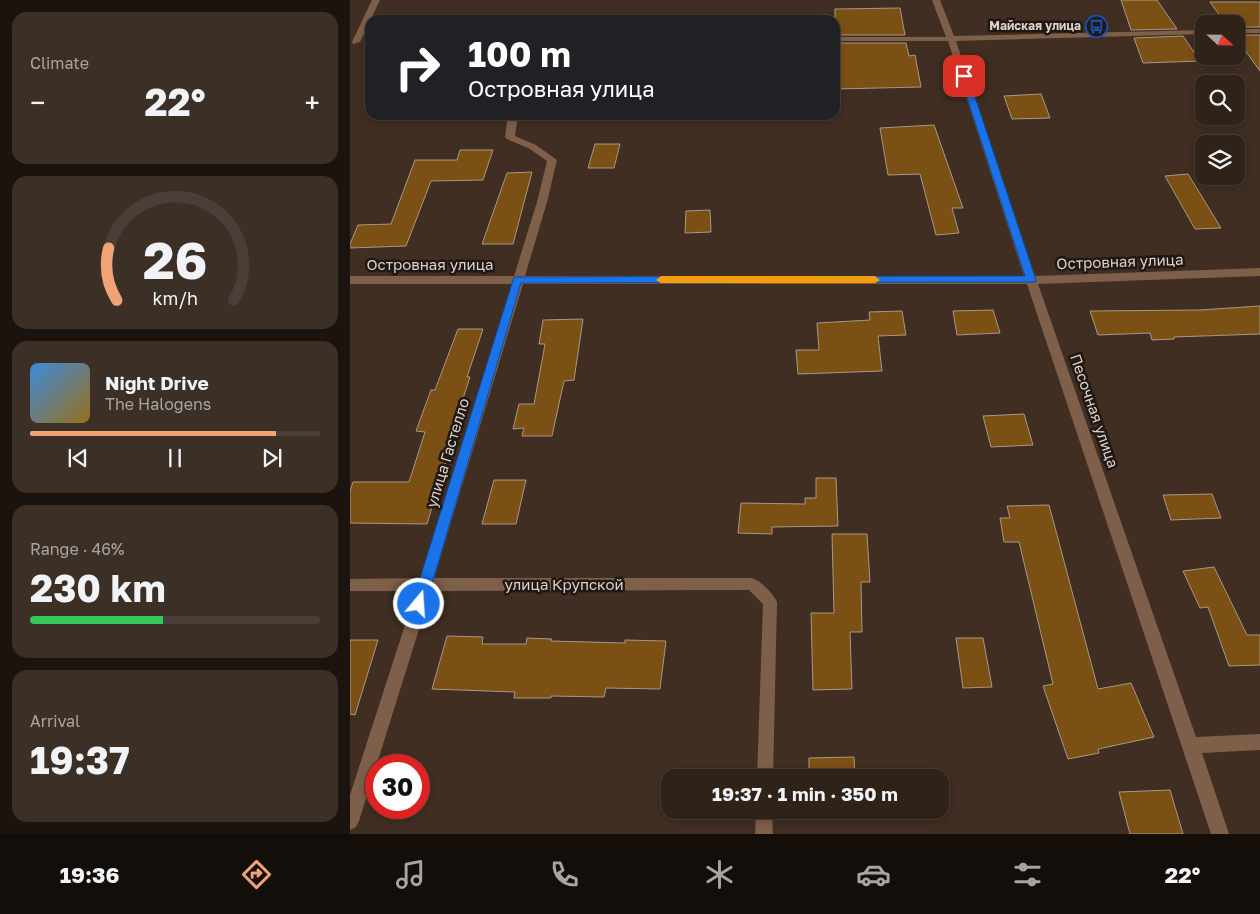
<!DOCTYPE html>
<meta charset="utf-8">
<style>
body{margin:0;font-family:"Golos Text",sans-serif;background:#3b2f26;color:#f1f3f6;height:100vh;display:flex;flex-direction:column;font-size:19px;white-space:nowrap}
*{box-sizing:border-box;margin:0}
p{font-size:16px;color:#a7a4a2}
.icon{flex:none;width:28px;height:28px;fill:none;stroke:currentColor;stroke-width:2;stroke-linecap:round;stroke-linejoin:round}
.map{position:relative;flex:1;overflow:hidden}
.side{display:flex;flex-direction:column;gap:12px;padding:12px;background:#1a130e;width:350px}
.side>*{flex:none}
.banner{position:absolute;left:15px;top:15px;width:475px;height:105px;border-radius:15px;box-shadow:0 2px 8px #0003,0 0 0 1px #4a3f38;background:#202124;color:#fff;overflow:hidden}
.needle{width:32px;rotate:112deg}
.buttons{position:absolute;left:845px;top:15px;display:grid;gap:10px}
.buttons a{display:grid;place-items:center;width:50px;height:50px;border-radius:10px;background:#2f2219;box-shadow:0 2px 8px #0003,0 0 0 1px #4a3f38;font-size:25px}
.speed{position:absolute;left:15px;top:754px;display:flex;gap:10px;font-size:25px;font-weight:700;text-align:center}
.speed>*{display:grid;place-content:center;width:65px;height:65px;border-radius:50%;background:#2f2219;box-shadow:0 2px 8px #0003,0 0 0 1px #4a3f38;line-height:1}
.speed .limit{border:8px solid #d22;background:#fff;color:#111}
.pin{position:absolute;display:grid;place-items:center;width:42px;height:42px;color:#fff;margin:-21px;border-radius:10px;box-shadow:0 2px 8px #0006}
.me{position:absolute;width:55px;margin:-28px;rotate:18deg;stroke-linejoin:round;filter:drop-shadow(0 0 4px #0008)}
.turn{display:flex;align-items:center;gap:18px;height:105px;padding:0 20px;font-size:22px}
.turn .icon{width:65px;height:65px;stroke-width:2.5}
.turn b{display:block;font-size:35px;line-height:42px}
.big{font-size:38px;font-weight:700;line-height:1.1}
.side .widget{flex:1;display:flex;flex-direction:column;justify-content:center;gap:8px;min-width:0;padding:0 18px;border-radius:15px;background:#3b2f26}
.side .dial{align-items:center;gap:0}
.dial svg{height:130px;overflow:visible;fill:none;stroke:#4a3f38;stroke-width:7;stroke-linecap:round;text-anchor:middle}
.dial text{fill:#f1f3f6;stroke:none}
.song{display:flex;align-items:center;gap:15px}
.cover{width:60px;height:60px;border-radius:8px;background:linear-gradient(135deg,hsl(210 70% 55%),hsl(40 70% 35%))}
.played{height:5px;border-radius:2px;background:linear-gradient(90deg,#efa377 85%,#4a3f38 85%)}
.keys{display:flex;justify-content:space-around;direction:ltr}
.heat{display:flex;justify-content:space-between;align-items:center;font-size:28px;direction:ltr}
.charge{height:8px;border-radius:4px;background:linear-gradient(90deg,#34c759 46%,#4a3f38 0)}
.trip{position:absolute;left:311px;top:769px;width:288px;height:50px;border-radius:15px;background:#2f2219;box-shadow:0 2px 8px #0003,0 0 0 1px #4a3f38;font-weight:700;line-height:50px;text-align:center}
.dock{display:flex;height:80px;justify-content:space-around;align-items:center;background:#130e0a;color:#a7a4a2}
.dock .icon{width:35px;height:35px}
.dock .selected{color:#efa377}
.dock b{font-size:22px;color:#f1f3f6}
main{display:flex;flex:1;min-height:0}
.map>svg:first-child{display:block}
.building{fill:#7b5015;stroke:#a99886}
.lines{fill:none;stroke-linecap:round;stroke-linejoin:round}
.minor{fill:#7e5f4a;fill-rule:evenodd}
.route{fill:#1a73e8;stroke:#114b97}
.slow{fill:#f59e0b}
.labels{text-anchor:middle;stroke-width:5;stroke-linejoin:round;paint-order:stroke}
.far-poi-label{font-size:12px;font-weight:bold;fill:#dcd1c9;stroke:#201812;text-anchor:end}
.street-label{font-size:15px;fill:#dcd1c9;stroke:#201812}
</style>
<main>
<section class="side">
<div class="widget"><p>Climate</p>
<div class="heat"><a>−</a><b class="big">22°</b><a>+</a></div>
</div>
<div class="widget dial"><svg viewBox="0 0 100 80">
<path d="M14 69A42 42 0 1 1 86 69"/>
<path d="M14 69A42 42 0 0 1 9 37" stroke="#efa377"/>
<text x="50" y="56" font-size="32" font-weight="700">26</text>
<text x="50" y="72" font-size="11">km/h</text>
</svg></div>
<div class="widget">
<div class="song"><i class="cover"></i><div><b>Night Drive</b><p>The Halogens</p></div></div>
<div class="played"></div>
<div class="keys"><svg class="icon" aria-label="previous" viewBox="0 0 24 24"><path d="M18 5L8 12l10 7zM5 5v14"/></svg><svg class="icon" aria-label="pause" viewBox="0 0 24 24"><path d="M8 5v14M16 5v14"/></svg><svg class="icon" aria-label="next" viewBox="0 0 24 24"><path d="M6 5l10 7-10 7zM19 5v14"/></svg></div>
</div>
<div class="widget"><p>Range · 46%</p><b class="big">230 km</b><div class="charge"></div></div>
<div class="widget"><p>Arrival</p><b class="big">19:37</b></div>
</section>
<div class="map">
<svg width="910" height="834" viewBox="0 0 910 834">
<rect width="100%" height="100%" fill="#3f2e21"/>
<g class="building">
<path d="M771,0H807L827,29L781,30Z"/>
<path d="M860,2H910V27H886V24H876Z"/>
<path d="M550,8L555,35H485V9Z"/>
<path d="M886,35H910V71L886,38Z"/>
<path d="M833,36L850,61L793,63L784,38Z"/>
<path d="M485,43H556L559,56L565,55L571,87L485,89Z"/>
<path d="M691,94L700,118L662,119L654,96Z"/>
<path d="M584,125L613,208H602L609,233L586,235L570,174L538,175L530,128Z"/>
<path d="M245,144H270L264,168H238Z"/>
<path d="M110,150H143L133,180L81,181L56,246L0,248V244L8,225L41,224L65,160H107Z"/>
<path d="M182,172L163,244H132L157,173Z"/>
<path d="M838,174L871,228L845,229L815,176Z"/>
<path d="M360,210L361,232L335,233L336,211Z"/>
<path d="M910,306V334L824,337V339L802,340L800,333L748,335L740,311L850,310Z"/>
<path d="M643,310L650,333L607,335L603,311Z"/>
<path d="M552,311L556,335L528,336L532,371L448,374L446,350H469L467,323L520,320L519,312Z"/>
<path d="M233,319L224,380L214,381L202,436H172L174,428L163,429L169,404H184L195,344H189L193,320Z"/>
<path d="M108,329H133L117,377H120L94,457H97L77,524L0,523V491L3,482H59L75,432L66,431L81,390H85Z"/>
<path d="M674,414L683,445L641,447L633,416Z"/>
<path d="M466,478H486L488,526L422,527V534L388,533L391,503L455,504V498H466Z"/>
<path d="M144,480H176L166,524H132Z"/>
<path d="M862,494L871,518L821,520L813,495Z"/>
<path d="M699,505L748,689L781,683L804,737L748,749L749,753L718,759L693,686L703,684L669,542H654L650,518H660L657,506Z"/>
<path d="M482,534H517L520,582H511L512,632H500L502,689L463,690L461,613H484Z"/>
<path d="M864,567L897,635H910V665L879,666L858,607L850,608L833,571Z"/>
<path d="M97,636L133,637L132,644H176L177,638L202,639L201,641L275,643V640L316,641L310,689L256,688L254,697L201,696V698H164L165,692L82,689Z"/>
<path d="M606,638H633L642,687L613,688Z"/>
<path d="M0,640H28L5,715L0,714Z"/>
<path d="M504,757L505,778H459V758Z"/>
<path d="M820,790L833,834H780L769,792Z"/>
</g>
<g class="lines">
<g class="minor">
<path d="M22,0H30L10,42L3,44L2,42Z"/>
<path d="M582,0H590L604,36L854,30V34L606,41L685,276L910,268V276L688,284L846,737L910,734V750L852,753L879,834H861L677,284H173L84,578H402C411,581 423,593 427,602L423,778H407L413,604L399,590L81,591L9,821L6,827L0,830V795L66,591H0V579L70,578L162,284H0V276H164L187,202L197,161L180,149L157,139L155,137L158,115H168L165,136L186,145L207,160L197,202L175,276H674L598,41H485V37H596Z"/>
<rect x="886" y="29" width="24" height="4"/>
<path d="M406,810H422L423,834H405Z"/>
</g>
</g>
<path class="route" d="M614,73L618,76L686,280L685,282L171,283L76,604L74,608L69,610L64,608L62,604L164,277L675,276L610,76Z"/>
<path class="slow" d="M311,276H525L530,280L525,283H311L306,280Z"/>
<defs>
<symbol id="bus-ring" viewBox="-11 -11 22 22"><circle r="9.5" fill="#201812" stroke="#1a4fb4" stroke-width="1.5"/><path d="M-5-6H5V4H4V6H2V4H-2V6H-4V4H-5ZM-3.5-4V0h7V-4ZM-3.5 1.2v1.5H-2V1.2ZM2 1.2v1.5H3.5V1.2Z" fill="#1a4fb4"/></symbol>
</defs>
<g fill-rule="evenodd">
<use href="#bus-ring" x="734" y="14" width="25" height="25"/>
</g>
<g class="labels">
<g class="far-poi-label">
<text x="731" y="30">Майская улица</text>
</g>
<g class="street-label">
<text transform="translate(770 262) rotate(-2)" y="5">Островная улица</text>
<text x="80" y="270">Островная улица</text>
<text transform="translate(744 411) rotate(71)" y="5">Песочная улица</text>
<text transform="translate(98 453) rotate(-73)" y="5">улица Гастелло</text>
<text x="214" y="590">улица Крупской</text>
</g>
</g>
</svg>
<div class="buttons">
<a><svg class="needle" viewBox="-14 -14 28 28"><path d="M0-13l5 13h-10z" fill="#e53935"/><path d="M0 13l5-13h-10z" fill="#a7a4a2"/></svg></a>
<a><svg class="icon" aria-label="search" viewBox="0 0 24 24"><circle cx="10" cy="10" r="6"/><path d="M15 15l6 6"/></svg></a>
<a><svg class="icon" aria-label="layers" viewBox="0 0 24 24"><path d="M12 4l9 5-9 5-9-5zM3 14l9 5 9-5"/></svg></a>
</div>
<div class="speed"><div class="limit">30</div></div>
<div class="pin" style="left:614px;top:76px;background:#d93025"><svg class="icon" aria-label="arrive" viewBox="0 0 24 24"><path d="M6 21V4h12l-3 4 3 4H6"/></svg></div>
<svg class="me" style="left:69px;top:604px" viewBox="-20 -20 40 40"><circle r="17" fill="#1a73e8" stroke="#fff" stroke-width="3"/><path d="M0-11L8 9 0 5-8 9z" fill="#fff"/></svg>
<div class="trip">19:37 · 1 min · 350 m</div>
<div class="banner">
<div class="turn"><svg class="icon" aria-label="right" viewBox="0 0 24 24"><path d="M7 20v-9h11M14 6l5 5-5 5"/></svg><div><b>100 m</b>Островная улица</div></div>
</div>
</div>
</main>
<nav class="dock">
<b>19:36</b>
<svg class="icon selected" aria-label="directions" viewBox="0 0 24 24"><path d="M12 3l9 9-9 9-9-9zM9 14v-3h6M13 9l2 2-2 2"/></svg>
<svg class="icon" aria-label="music" viewBox="0 0 24 24"><path d="M9 18V5l10-2v13"/><circle cx="6" cy="18" r="3"/><circle cx="16" cy="16" r="3"/></svg>
<svg class="icon" aria-label="phone" viewBox="0 0 24 24"><path d="M5 4h4l2 5-3 2q2 4 5 5l2-3 5 2v4C11 20 4 13 5 4z"/></svg>
<svg class="icon" aria-label="climate" viewBox="0 0 24 24"><path d="M12 3v18M4 7l16 10M4 17L20 7"/></svg>
<svg class="icon" aria-label="car" viewBox="0 0 24 24"><path d="M5 17H2v-5l4-1 3-4h7l3 4 3 1v5h-3M9 17h6M6 11h13"/><circle cx="7" cy="17" r="2"/><circle cx="17" cy="17" r="2"/></svg>
<svg class="icon" aria-label="filters" viewBox="0 0 24 24"><path d="M4 7h16M4 17h16"/><circle cx="9" cy="7" r="2"/><circle cx="15" cy="17" r="2"/></svg>
<b>22°</b>
</nav>
